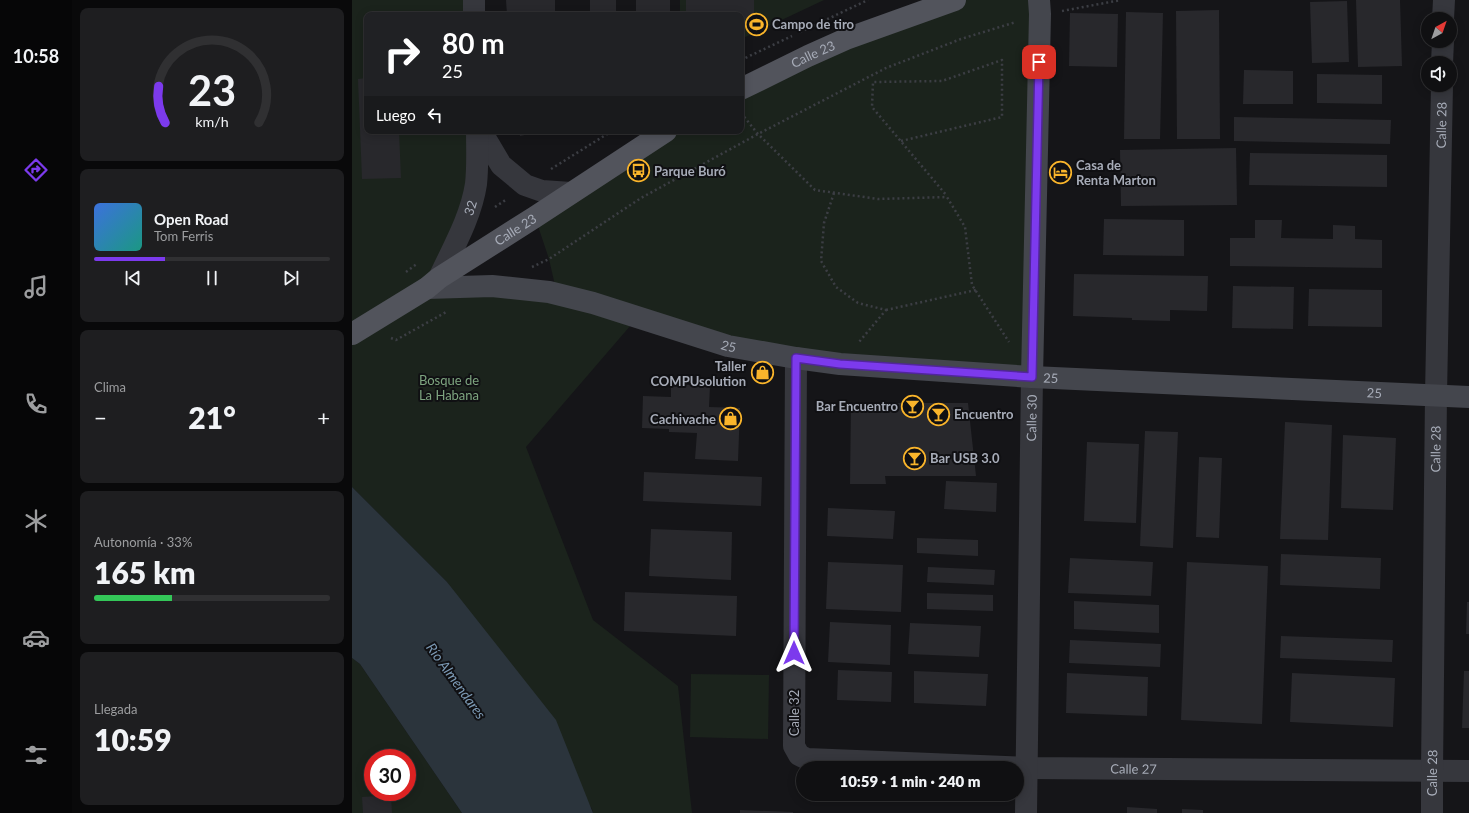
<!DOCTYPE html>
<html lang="es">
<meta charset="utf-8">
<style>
body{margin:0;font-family:Lato,sans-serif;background:#1e1e20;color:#f1f3f6;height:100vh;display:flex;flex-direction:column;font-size:15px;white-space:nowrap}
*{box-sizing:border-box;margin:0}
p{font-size:13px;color:#9c9d9f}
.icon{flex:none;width:22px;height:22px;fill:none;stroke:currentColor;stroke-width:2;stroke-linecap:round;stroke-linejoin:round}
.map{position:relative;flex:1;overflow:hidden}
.details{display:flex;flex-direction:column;gap:8px;padding:8px;background:#09090a;width:280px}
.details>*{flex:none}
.guide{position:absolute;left:12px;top:12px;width:380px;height:122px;border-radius:8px;box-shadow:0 2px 10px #0003,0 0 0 1px #303032;background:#202124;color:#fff;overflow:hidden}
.needle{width:26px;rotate:40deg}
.buttons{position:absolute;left:1069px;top:12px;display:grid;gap:8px}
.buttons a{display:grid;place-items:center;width:36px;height:36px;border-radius:50%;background:#101012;box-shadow:0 2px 10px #0003,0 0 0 1px #303032;font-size:20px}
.speed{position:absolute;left:12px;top:749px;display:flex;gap:8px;font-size:20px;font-weight:700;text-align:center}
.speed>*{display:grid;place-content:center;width:52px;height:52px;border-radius:50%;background:#101012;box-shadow:0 2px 10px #0003,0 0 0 1px #303032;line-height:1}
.speed .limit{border:6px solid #d22;background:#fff;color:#111}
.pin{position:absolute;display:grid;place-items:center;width:34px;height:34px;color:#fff;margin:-17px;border-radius:8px;box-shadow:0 2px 6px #0006}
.me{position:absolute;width:44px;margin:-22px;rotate:0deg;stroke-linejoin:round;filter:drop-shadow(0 0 3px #0008)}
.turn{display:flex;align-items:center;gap:14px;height:84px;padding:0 12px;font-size:18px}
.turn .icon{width:52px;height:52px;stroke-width:2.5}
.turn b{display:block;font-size:28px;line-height:34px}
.then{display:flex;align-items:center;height:38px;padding:0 12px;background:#0003;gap:8px;font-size:15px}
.big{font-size:30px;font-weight:800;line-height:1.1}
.details .tile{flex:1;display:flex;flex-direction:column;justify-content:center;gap:6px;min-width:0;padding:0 14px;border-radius:8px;background:#1e1e20}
.details .dial{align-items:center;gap:0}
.dial svg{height:104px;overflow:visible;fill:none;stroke:#303032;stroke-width:7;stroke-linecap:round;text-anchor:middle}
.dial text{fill:#f1f3f6;stroke:none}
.song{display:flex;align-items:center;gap:12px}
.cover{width:48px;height:48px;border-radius:6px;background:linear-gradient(135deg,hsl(220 70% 55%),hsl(170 70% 35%))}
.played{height:4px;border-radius:2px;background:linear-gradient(90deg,#7c3aed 30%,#303032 30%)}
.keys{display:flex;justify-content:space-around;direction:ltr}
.heat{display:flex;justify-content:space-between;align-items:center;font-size:22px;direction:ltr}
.charge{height:6px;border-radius:3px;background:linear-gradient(90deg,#34c759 33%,#303032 0)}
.trip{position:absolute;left:444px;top:761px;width:228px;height:40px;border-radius:20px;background:#101012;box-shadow:0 2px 10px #0003,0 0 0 1px #303032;font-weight:800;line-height:40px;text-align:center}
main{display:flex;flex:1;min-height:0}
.dock{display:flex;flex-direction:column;width:72px;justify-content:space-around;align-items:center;background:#060607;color:#9c9d9f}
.dock .icon{width:28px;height:28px}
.dock .active{color:#7c3aed}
.dock b{font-size:18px;color:#f1f3f6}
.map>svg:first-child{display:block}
.green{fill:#1b231c;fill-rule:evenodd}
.water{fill:#2b343c}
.building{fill:#28282c}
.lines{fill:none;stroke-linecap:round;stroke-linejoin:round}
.path{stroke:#3c3e44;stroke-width:2.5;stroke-dasharray:2 3;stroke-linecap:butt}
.street{stroke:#36373d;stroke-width:22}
.secondary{stroke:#44464d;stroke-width:22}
.primary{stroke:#52545c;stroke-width:22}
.route-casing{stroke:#51269a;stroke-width:10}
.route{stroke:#7c3aed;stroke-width:7}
.labels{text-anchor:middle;stroke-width:4;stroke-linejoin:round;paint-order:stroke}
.poi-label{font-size:13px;font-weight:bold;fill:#a7acb8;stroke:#101013;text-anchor:start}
.street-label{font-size:13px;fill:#a7acb8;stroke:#101013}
.park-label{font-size:13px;fill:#7da47f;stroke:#101013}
.water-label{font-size:14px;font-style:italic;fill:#7c9ab5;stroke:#101013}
</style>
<main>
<nav class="dock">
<b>10:58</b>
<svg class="icon active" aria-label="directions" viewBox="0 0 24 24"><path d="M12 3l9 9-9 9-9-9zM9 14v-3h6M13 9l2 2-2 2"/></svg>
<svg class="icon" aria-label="music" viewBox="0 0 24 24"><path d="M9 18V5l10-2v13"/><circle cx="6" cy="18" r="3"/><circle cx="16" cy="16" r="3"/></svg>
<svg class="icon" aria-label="phone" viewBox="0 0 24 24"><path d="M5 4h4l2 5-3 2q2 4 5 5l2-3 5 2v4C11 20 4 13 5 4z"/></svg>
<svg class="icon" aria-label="climate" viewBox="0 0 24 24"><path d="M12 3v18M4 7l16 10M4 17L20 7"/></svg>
<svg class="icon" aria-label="car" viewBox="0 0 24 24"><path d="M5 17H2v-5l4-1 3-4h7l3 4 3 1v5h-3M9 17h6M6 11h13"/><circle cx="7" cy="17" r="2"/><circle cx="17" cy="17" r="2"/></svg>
<svg class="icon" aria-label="filters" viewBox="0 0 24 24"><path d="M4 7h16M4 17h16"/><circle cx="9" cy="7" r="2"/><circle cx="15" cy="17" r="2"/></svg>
</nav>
<section class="details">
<div class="tile dial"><svg viewBox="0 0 100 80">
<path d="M14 69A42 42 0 1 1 86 69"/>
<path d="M14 69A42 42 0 0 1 9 41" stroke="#7c3aed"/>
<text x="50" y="56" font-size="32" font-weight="700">23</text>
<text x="50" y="72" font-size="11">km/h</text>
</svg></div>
<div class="tile">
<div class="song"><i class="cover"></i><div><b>Open Road</b><p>Tom Ferris</p></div></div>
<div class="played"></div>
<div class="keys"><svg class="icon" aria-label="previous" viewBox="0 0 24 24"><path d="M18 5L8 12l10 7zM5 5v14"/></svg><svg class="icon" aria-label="pause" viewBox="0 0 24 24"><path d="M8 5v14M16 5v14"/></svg><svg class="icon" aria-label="next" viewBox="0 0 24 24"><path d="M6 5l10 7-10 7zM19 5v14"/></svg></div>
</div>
<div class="tile"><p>Clima</p>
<div class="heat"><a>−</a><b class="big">21°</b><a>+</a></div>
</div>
<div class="tile"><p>Autonomía · 33%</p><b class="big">165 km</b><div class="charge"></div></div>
<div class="tile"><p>Llegada</p><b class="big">10:59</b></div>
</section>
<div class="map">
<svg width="1117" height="813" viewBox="0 0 1117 813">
<rect width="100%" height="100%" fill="#151518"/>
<g class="green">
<path d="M0,0H118V15H15V131H124L125,163L87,278L205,294L197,259L183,217L314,131H389V89L603,0H687L680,377L488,364L285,318L174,447L241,620L326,686L340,813H241L240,809L95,582L0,487Z"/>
<path d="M328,0H472L389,39V15H328Z"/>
<path d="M0,658L8,664L110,813H0ZM21,758H55V792H21Z"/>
<path d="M339,674L417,675L416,739L338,737Z"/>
</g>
<path class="water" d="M0,487L95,582L204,720L241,813H110L8,664L0,658Z"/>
<g class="building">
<path d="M154,0H203V15H155Z"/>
<rect x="238" y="0" width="26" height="15"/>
<rect x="284" y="0" width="34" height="15"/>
<path d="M334,0H402V19H389V15H334Z"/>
<path d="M1004,0H1048L1050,66L1006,67Z"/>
<path d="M995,1L997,62L960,63L958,2Z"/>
<path d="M867,10L868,139H825L824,11Z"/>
<path d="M774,12L811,13L808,139H772Z"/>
<path d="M718,13L766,14L765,67L717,66Z"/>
<path d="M892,70L941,71V104H891Z"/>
<path d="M965,74L1030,75V104L965,103Z"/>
<path d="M15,78V131H47L49,178L10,179L6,79Z"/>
<path d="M882,117L1039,120L1038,144L882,141Z"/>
<path d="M167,131H187V132L168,136Z"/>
<path d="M884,148L885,205L769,206L768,150Z"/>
<path d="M898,153L1035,155V187L897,185Z"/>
<path d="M752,219L832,220V256L751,255Z"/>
<path d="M903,220H930L929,238L981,239V225L1003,226V239L1030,240V268L878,266V238H903Z"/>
<path d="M722,274L856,276L855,311L818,310V321L780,320V318L721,316Z"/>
<path d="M881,286L942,287L941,329L880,328Z"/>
<path d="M957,289L1030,290V327L956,326Z"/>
<path d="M319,384L358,386L357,407L388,408L386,461L343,459L345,433L317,432V429L290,428L291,396L319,397Z"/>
<path d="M499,403H616L624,476H533L534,484H498Z"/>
<path d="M933,422L980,425L976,540L928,539Z"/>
<path d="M793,431L826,432L821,548L788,546Z"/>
<path d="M991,435L1044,438L1041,510L989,508Z"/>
<path d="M735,442L787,444L784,523L732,521Z"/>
<path d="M847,457L870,458L867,538L844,537Z"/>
<path d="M292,472L410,477L409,506L291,501Z"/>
<path d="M594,481L645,483L644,512L592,509Z"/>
<path d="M476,508L543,511L541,539L475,536Z"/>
<path d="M299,529L380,532L379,580L297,576Z"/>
<path d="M565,538L626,540V556L565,553Z"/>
<path d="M929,554L1029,558L1028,589L928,585Z"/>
<path d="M718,558L801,562L799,596L716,593Z"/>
<path d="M476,562L551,565L549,612L474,609Z"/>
<path d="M835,562L916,566L910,724L829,720Z"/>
<path d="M576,567L643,570L642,585L575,582Z"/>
<path d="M273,592L385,596L384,636L272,631Z"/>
<path d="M575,593L641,595V611L575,609Z"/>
<path d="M722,601L807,605V633L722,629Z"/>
<path d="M1115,602H1117V634H1114Z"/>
<path d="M478,622L539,625L538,665L476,662Z"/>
<path d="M558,623L629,626L627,657L556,654Z"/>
<path d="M929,636L1041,640L1040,662L928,658Z"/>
<path d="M718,640L809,644L808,667L717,663Z"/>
<path d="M486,670L540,672L539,702L485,700Z"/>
<path d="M562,671L636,674L634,706L562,703Z"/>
<path d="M1112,671H1117V728H1110Z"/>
<path d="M715,673L796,677L795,716L714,713Z"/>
<path d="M940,673L1043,678L1041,727L938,722Z"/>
<path d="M39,795L40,813H11L10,797Z"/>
<path d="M775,807L805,809V813H775Z"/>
<path d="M830,809L851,810V813H830Z"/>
<path d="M388,810L441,812V813H388Z"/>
</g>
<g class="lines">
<g class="path">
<path d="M710,11L769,0"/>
<path d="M448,32L516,0"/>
<path d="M389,60L440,36"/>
<path d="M389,113L406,134L463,190L526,199L595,197L613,227L620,285L657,342"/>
<path d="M549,141L650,117V60L590,81L521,82L520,107L595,196"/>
<path d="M199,169L260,131"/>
<path d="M482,193L472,223L469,261L484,287L506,303L534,310L507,342"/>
<path d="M143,207L155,199"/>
<path d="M180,267L197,259L289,198L406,134L534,68L609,39L664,22"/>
<path d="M54,272L66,263"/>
<path d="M534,310L624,290"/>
<path d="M39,338L44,340L96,311"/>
</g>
<g class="street">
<path d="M122,0V15"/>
<path d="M1091,19L1092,0"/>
<path d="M1090,63L1091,41"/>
<path d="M129,131L149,165L173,185L190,191L219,193"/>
<path id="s1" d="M87,278C101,248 119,217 124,184C126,166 125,148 125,131"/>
<path id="s2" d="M444,358L442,746L447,755L455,759L675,768L1117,771"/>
<path id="s3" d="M674,813L680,377"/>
<path id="s4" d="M1080,813V771L1084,395L1090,85"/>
</g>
<g class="secondary">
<path id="s5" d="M75,288L140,286L197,292L241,303L376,346L444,358L488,364L680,377L1117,397"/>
<path d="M680,377L688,14L687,0"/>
</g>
<g class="primary">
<path id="s6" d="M389,89L456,56L494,39L603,0"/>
<path id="s7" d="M0,334L75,288L87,278L183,217L314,131"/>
</g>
</g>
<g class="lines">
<defs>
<path id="route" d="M442,653L444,358L488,364L680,377L687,62"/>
</defs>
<use href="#route" class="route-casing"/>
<use href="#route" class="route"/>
</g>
<defs>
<symbol id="stadium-ring" viewBox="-11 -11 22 22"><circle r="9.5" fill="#101013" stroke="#fab52b" stroke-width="1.5"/><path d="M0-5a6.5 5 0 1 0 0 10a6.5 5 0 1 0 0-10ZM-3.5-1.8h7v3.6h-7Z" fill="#fab52b"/></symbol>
<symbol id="bus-ring" viewBox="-11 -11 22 22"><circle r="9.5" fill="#101013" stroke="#fab52b" stroke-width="1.5"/><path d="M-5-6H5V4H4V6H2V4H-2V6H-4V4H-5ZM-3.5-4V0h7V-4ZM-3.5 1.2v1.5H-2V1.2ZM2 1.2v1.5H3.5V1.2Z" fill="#fab52b"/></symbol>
<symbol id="hotel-ring" viewBox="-11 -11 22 22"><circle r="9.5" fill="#101013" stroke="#fab52b" stroke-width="1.5"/><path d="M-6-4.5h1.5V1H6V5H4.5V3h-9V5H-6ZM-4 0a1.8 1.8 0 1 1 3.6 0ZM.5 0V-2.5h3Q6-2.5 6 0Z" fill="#fab52b"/></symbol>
<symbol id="shop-ring" viewBox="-11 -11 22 22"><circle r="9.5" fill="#101013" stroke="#fab52b" stroke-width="1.5"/><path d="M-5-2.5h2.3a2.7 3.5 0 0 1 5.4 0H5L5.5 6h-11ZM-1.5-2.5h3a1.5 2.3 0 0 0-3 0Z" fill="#fab52b"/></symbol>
<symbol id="bar-ring" viewBox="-11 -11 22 22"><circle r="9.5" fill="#101013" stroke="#fab52b" stroke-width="1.5"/><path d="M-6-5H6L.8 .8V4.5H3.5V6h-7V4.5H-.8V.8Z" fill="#fab52b"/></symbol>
</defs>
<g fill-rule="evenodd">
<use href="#stadium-ring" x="392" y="12" width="25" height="25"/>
<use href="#bus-ring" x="274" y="158" width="25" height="25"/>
<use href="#hotel-ring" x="696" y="160" width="25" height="25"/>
<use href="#shop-ring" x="398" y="360" width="25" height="25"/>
<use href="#bar-ring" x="548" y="394" width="25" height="25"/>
<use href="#bar-ring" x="574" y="402" width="25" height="25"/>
<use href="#shop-ring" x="366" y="406" width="25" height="25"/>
<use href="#bar-ring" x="550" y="446" width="25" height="25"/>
</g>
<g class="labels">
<g class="poi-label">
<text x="420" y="29">Campo de tiro</text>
<text x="724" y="170">Casa de<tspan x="724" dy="15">Renta Marton</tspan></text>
<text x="302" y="176">Parque Buró</text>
<text x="394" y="371" text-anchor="end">Taller<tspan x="394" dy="15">COMPUsolution</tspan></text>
<text x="546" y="411" text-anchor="end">Bar Encuentro</text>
<text x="602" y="419">Encuentro</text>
<text x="364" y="424" text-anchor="end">Cachivache</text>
<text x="578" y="463">Bar USB 3.0</text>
</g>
<g class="street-label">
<text dy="5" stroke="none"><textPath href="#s6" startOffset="80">Calle 23</textPath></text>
<text dy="5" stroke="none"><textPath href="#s4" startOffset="688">Calle 28</textPath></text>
<text dy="5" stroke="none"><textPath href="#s1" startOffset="77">32</textPath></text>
<text dy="5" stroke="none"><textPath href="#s7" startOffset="194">Calle 23</textPath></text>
<text dy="5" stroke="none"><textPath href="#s5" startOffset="310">25</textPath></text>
<text dy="5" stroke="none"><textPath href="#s5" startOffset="634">25</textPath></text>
<text dy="5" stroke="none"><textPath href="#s5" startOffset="958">25</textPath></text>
<text dy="5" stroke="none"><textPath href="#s3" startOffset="395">Calle 30</textPath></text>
<text dy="5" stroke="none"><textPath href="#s4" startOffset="364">Calle 28</textPath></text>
<text transform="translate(442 713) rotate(-90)" y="5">Calle 32</text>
<text dy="5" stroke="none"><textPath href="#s2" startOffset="734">Calle 27</textPath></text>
<text dy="5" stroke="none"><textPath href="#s4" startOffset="40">Calle 28</textPath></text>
</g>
<g class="park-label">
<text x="97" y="385">Bosque de<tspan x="97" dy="15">La Habana</tspan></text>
</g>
<g class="water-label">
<text transform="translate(104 681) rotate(54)" y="5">Río Almendares</text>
</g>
</g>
</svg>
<div class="buttons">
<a><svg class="needle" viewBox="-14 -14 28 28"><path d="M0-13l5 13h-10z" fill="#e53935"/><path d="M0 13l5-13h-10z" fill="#9c9d9f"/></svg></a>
<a><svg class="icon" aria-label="sound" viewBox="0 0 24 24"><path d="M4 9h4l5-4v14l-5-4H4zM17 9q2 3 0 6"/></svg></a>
</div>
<div class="speed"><div class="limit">30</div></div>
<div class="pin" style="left:687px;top:62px;background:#d93025"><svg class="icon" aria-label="arrive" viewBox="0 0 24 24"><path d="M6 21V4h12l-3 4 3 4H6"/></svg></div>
<svg class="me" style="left:442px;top:653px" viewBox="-20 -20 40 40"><path d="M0-17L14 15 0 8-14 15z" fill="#7c3aed" stroke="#fff" stroke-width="4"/></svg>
<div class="trip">10:59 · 1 min · 240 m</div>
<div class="guide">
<div class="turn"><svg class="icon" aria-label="right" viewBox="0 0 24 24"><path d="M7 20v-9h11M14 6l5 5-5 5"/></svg><div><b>80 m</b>25</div></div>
<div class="then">Luego<svg class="icon" aria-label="left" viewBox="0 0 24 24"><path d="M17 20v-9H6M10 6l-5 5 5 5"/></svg></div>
</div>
</div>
</main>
